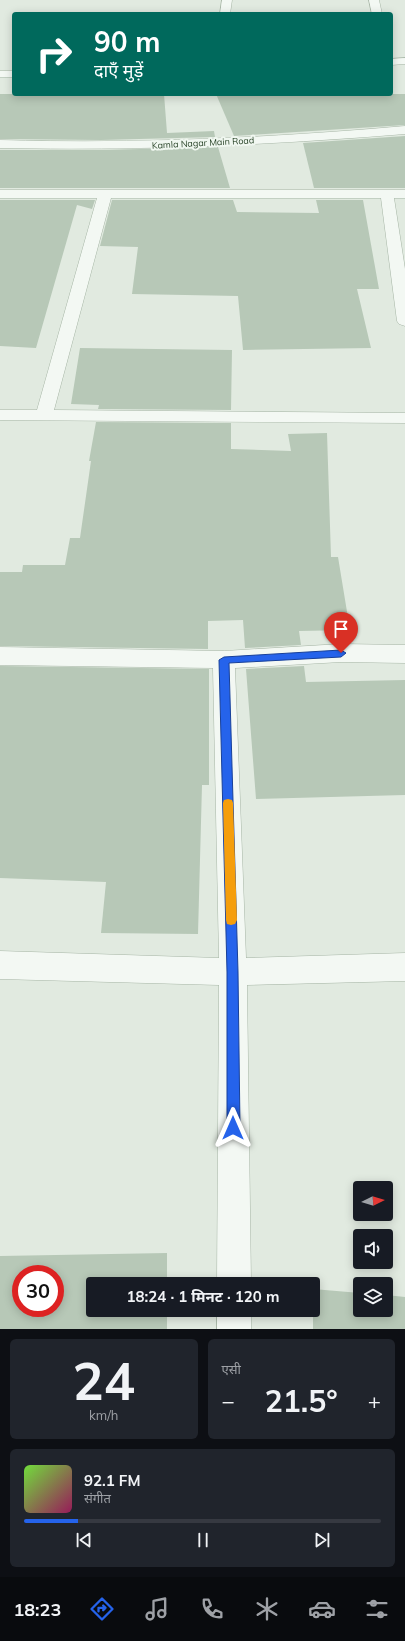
<!DOCTYPE html>
<html lang="hi">
<meta charset="utf-8">
<style>
body{margin:0;font-family:Mulish,"Noto Sans Devanagari",sans-serif;background:#20242c;color:#f1f3f6;height:100vh;display:flex;flex-direction:column;font-size:15px;white-space:nowrap}
*{box-sizing:border-box;margin:0}
p{font-size:13px;color:#9ea1a6}
.icon{flex:none;width:22px;height:22px;fill:none;stroke:currentColor;stroke-width:2;stroke-linecap:round;stroke-linejoin:round}
.map{position:relative;height:1329px;overflow:hidden}
.panel{display:flex;flex-direction:column;gap:10px;padding:10px;background:#0d0f14;flex:1}
.panel>*{flex:none}
.top-card{position:absolute;left:12px;top:12px;width:381px;height:84px;border-radius:4px;box-shadow:0 2px 10px #0003;background:#00695c;color:#fff;overflow:hidden}
.needle{width:26px;rotate:85deg}
.fabs{position:absolute;left:353px;top:1181px;display:grid;gap:8px}
.fabs a{display:grid;place-items:center;width:40px;height:40px;border-radius:4px;background:#171b24;box-shadow:0 2px 10px #0003;font-size:20px}
.speed{position:absolute;left:12px;top:1265px;display:flex;gap:8px;font-size:20px;font-weight:700;text-align:center}
.speed>*{display:grid;place-content:center;width:52px;height:52px;border-radius:50%;background:#171b24;box-shadow:0 2px 10px #0003;line-height:1}
.speed .limit{border:6px solid #d22;background:#fff;color:#111}
.pin{position:absolute;display:grid;place-items:center;width:34px;height:34px;color:#fff;margin:-41px -17px;border-radius:50% 50% 50% 0;rotate:-45deg;box-shadow:0 0 4px #0007}
.pin .icon{rotate:45deg}
.me{position:absolute;width:44px;margin:-22px;rotate:0deg;stroke-linejoin:round;filter:drop-shadow(0 0 3px #0008)}
.turn{display:flex;align-items:center;gap:14px;height:84px;padding:0 16px;font-size:18px}
.turn .icon{width:52px;height:52px;stroke-width:2.5}
.turn b{display:block;font-size:28px;line-height:34px}
.big{font-size:30px;font-weight:700;line-height:1.1}
.panel .card{flex:1;display:flex;flex-direction:column;justify-content:center;gap:6px;min-width:0;padding:0 14px;border-radius:6px;background:#20242c}
.panel .dial{align-items:center;gap:0}
.dial b{font-size:52px;line-height:1}
.song{display:flex;align-items:center;gap:12px}
.cover{width:48px;height:48px;border-radius:6px;background:linear-gradient(135deg,hsl(100 70% 55%),hsl(330 70% 35%))}
.played{height:4px;border-radius:2px;background:linear-gradient(90deg,#2563eb 15%,#363941 15%)}
.keys{display:flex;justify-content:space-around;direction:ltr}
.heat{display:flex;justify-content:space-between;align-items:center;font-size:22px;direction:ltr}
.panel .tiles{flex:1;display:grid;gap:10px;grid-template-columns:1fr 1fr}
.card:last-child{grid-column:span 2}
.trip{position:absolute;left:86px;top:1277px;width:234px;height:40px;border-radius:4px;background:#171b24;box-shadow:0 2px 10px #0003;font-weight:700;line-height:40px;text-align:center}
.menu{display:flex;height:64px;justify-content:space-around;align-items:center;background:#090b0e;color:#9ea1a6}
.menu .icon{width:28px;height:28px}
.menu .selected{color:#2563eb}
.menu b{font-size:18px;color:#f1f3f6}
.map>svg:first-child{display:block}
.building{fill:#b7c8b7;fill-rule:evenodd}
.lines{fill:none;stroke-linecap:round;stroke-linejoin:round}
.street-casing{stroke:#a6b5a5;stroke-width:1}
.street{fill:#f3f8f3;fill-rule:evenodd}
.route{fill:#2563eb;stroke:#184099}
.slow{fill:#f59e0b}
.labels{text-anchor:middle;stroke-width:4;stroke-linejoin:round;paint-order:stroke}
.far-street-label{font-size:9px;fill:#284327;stroke:#f0f7f0}
</style>
<div class="map">
<svg width="405" height="1329" viewBox="0 0 405 1329">
<rect width="100%" height="100%" fill="#e1eae0"/>
<g class="building">
<path d="M0,94H164L167,133L214,131L215,137L101,140L0,139Z"/>
<path d="M216,94H405V125L234,136Z"/>
<path d="M405,136V188H314L303,143Z"/>
<path d="M218,147L230,188H0V150H101Z"/>
<path d="M0,200H95L92,209L77,205L36,348L0,346Z"/>
<path d="M112,200H233L237,212L319,213L316,200H363L379,289H357L371,348L243,350L238,296L132,294L138,247L100,246Z"/>
<path d="M80,348L232,350L231,410L98,409L99,405L71,404Z"/>
<path d="M96,422L231,423V449L291,451L288,434L327,433L331,557H338L350,630L299,631L301,645L245,648L243,620L208,621V649L0,646V572H22L23,565H65L70,538H80L91,461H89Z"/>
<path d="M0,666L209,669V785H202L198,934L101,933L106,882L0,878Z"/>
<path d="M304,666L306,682L405,680V795L256,799L246,669Z"/>
<path d="M167,1253V1284H93V1310H167V1329H0V1256ZM21,1274H55V1308H21Z"/>
<path d="M313,1289L360,1293V1310H386V1295L405,1297V1329H313Z"/>
</g>
<g class="lines">
<defs>
<g id="street">
<path d="M222,0H232L230,14H220Z"/>
<path d="M369,0H379L382,14H372Z"/>
<path d="M405,58V64L391,65V59Z"/>
<rect x="0" y="71" width="14" height="6"/>
<path d="M405,126V134C270,145 135,151 0,148V140C135,144 270,138 405,126Z"/>
<path d="M0,190H405V198H394L405,269V326L399,324L397,321L381,198H111L54,410L405,413V423L0,420V410H37L97,198H0Z"/>
<path d="M341,644L405,645V663L341,662L235,668L246,958L405,953V981L247,985L251,1284H217L219,985L0,979V951L219,958L213,668L0,665V647L224,651Z"/>
<rect x="217" y="1310" width="34" height="19"/>
</g>
</defs>
<use href="#street" class="street-casing"/>
<use href="#street" class="street"/>
</g>
<path class="route" d="M341,650L346,653L341,657L229,663L238,972L240,1128L238,1132L233,1134L229,1132L227,1128V972L219,660L224,657Z"/>
<path class="slow" d="M228,799L232,800L233,803L237,920L235,924L231,925L227,924L226,920L223,803L224,800Z"/>
<g class="labels">
<g class="far-street-label">
<text transform="translate(203 143) rotate(-3)" y="3">Kamla Nagar Main Road</text>
</g>
</g>
</svg>
<div class="fabs">
<a><svg class="needle" viewBox="-14 -14 28 28"><path d="M0-13l5 13h-10z" fill="#e53935"/><path d="M0 13l5-13h-10z" fill="#9ea1a6"/></svg></a>
<a><svg class="icon" aria-label="sound" viewBox="0 0 24 24"><path d="M4 9h4l5-4v14l-5-4H4zM17 9q2 3 0 6"/></svg></a>
<a><svg class="icon" aria-label="layers" viewBox="0 0 24 24"><path d="M12 4l9 5-9 5-9-5zM3 14l9 5 9-5"/></svg></a>
</div>
<div class="speed"><div class="limit">30</div></div>
<div class="pin" style="left:341px;top:653px;background:#d93025"><svg class="icon" aria-label="arrive" viewBox="0 0 24 24"><path d="M6 21V4h12l-3 4 3 4H6"/></svg></div>
<svg class="me" style="left:233px;top:1128px" viewBox="-20 -20 40 40"><path d="M0-17L14 15 0 8-14 15z" fill="#2563eb" stroke="#fff" stroke-width="4"/></svg>
<div class="trip">18:24 · 1 मिनट · 120 m</div>
<div class="top-card">
<div class="turn"><svg class="icon" aria-label="right" viewBox="0 0 24 24"><path d="M7 20v-9h11M14 6l5 5-5 5"/></svg><div><b>90 m</b>दाएँ मुड़ें</div></div>
</div>
</div>
<section class="panel">
<div class="tiles">
<div class="card dial"><b>24</b><p>km/h</p></div>
<div class="card"><p>एसी</p>
<div class="heat"><a>−</a><b class="big">21.5°</b><a>+</a></div>
</div>
<div class="card">
<div class="song"><i class="cover"></i><div><b>92.1 FM</b><p>संगीत</p></div></div>
<div class="played"></div>
<div class="keys"><svg class="icon" aria-label="previous" viewBox="0 0 24 24"><path d="M18 5L8 12l10 7zM5 5v14"/></svg><svg class="icon" aria-label="pause" viewBox="0 0 24 24"><path d="M8 5v14M16 5v14"/></svg><svg class="icon" aria-label="next" viewBox="0 0 24 24"><path d="M6 5l10 7-10 7zM19 5v14"/></svg></div>
</div>
</div>
</section>
<nav class="menu">
<b>18:23</b>
<svg class="icon selected" aria-label="directions" viewBox="0 0 24 24"><path d="M12 3l9 9-9 9-9-9zM9 14v-3h6M13 9l2 2-2 2"/></svg>
<svg class="icon" aria-label="music" viewBox="0 0 24 24"><path d="M9 18V5l10-2v13"/><circle cx="6" cy="18" r="3"/><circle cx="16" cy="16" r="3"/></svg>
<svg class="icon" aria-label="phone" viewBox="0 0 24 24"><path d="M5 4h4l2 5-3 2q2 4 5 5l2-3 5 2v4C11 20 4 13 5 4z"/></svg>
<svg class="icon" aria-label="climate" viewBox="0 0 24 24"><path d="M12 3v18M4 7l16 10M4 17L20 7"/></svg>
<svg class="icon" aria-label="car" viewBox="0 0 24 24"><path d="M5 17H2v-5l4-1 3-4h7l3 4 3 1v5h-3M9 17h6M6 11h13"/><circle cx="7" cy="17" r="2"/><circle cx="17" cy="17" r="2"/></svg>
<svg class="icon" aria-label="filters" viewBox="0 0 24 24"><path d="M4 7h16M4 17h16"/><circle cx="9" cy="7" r="2"/><circle cx="15" cy="17" r="2"/></svg>
</nav>
